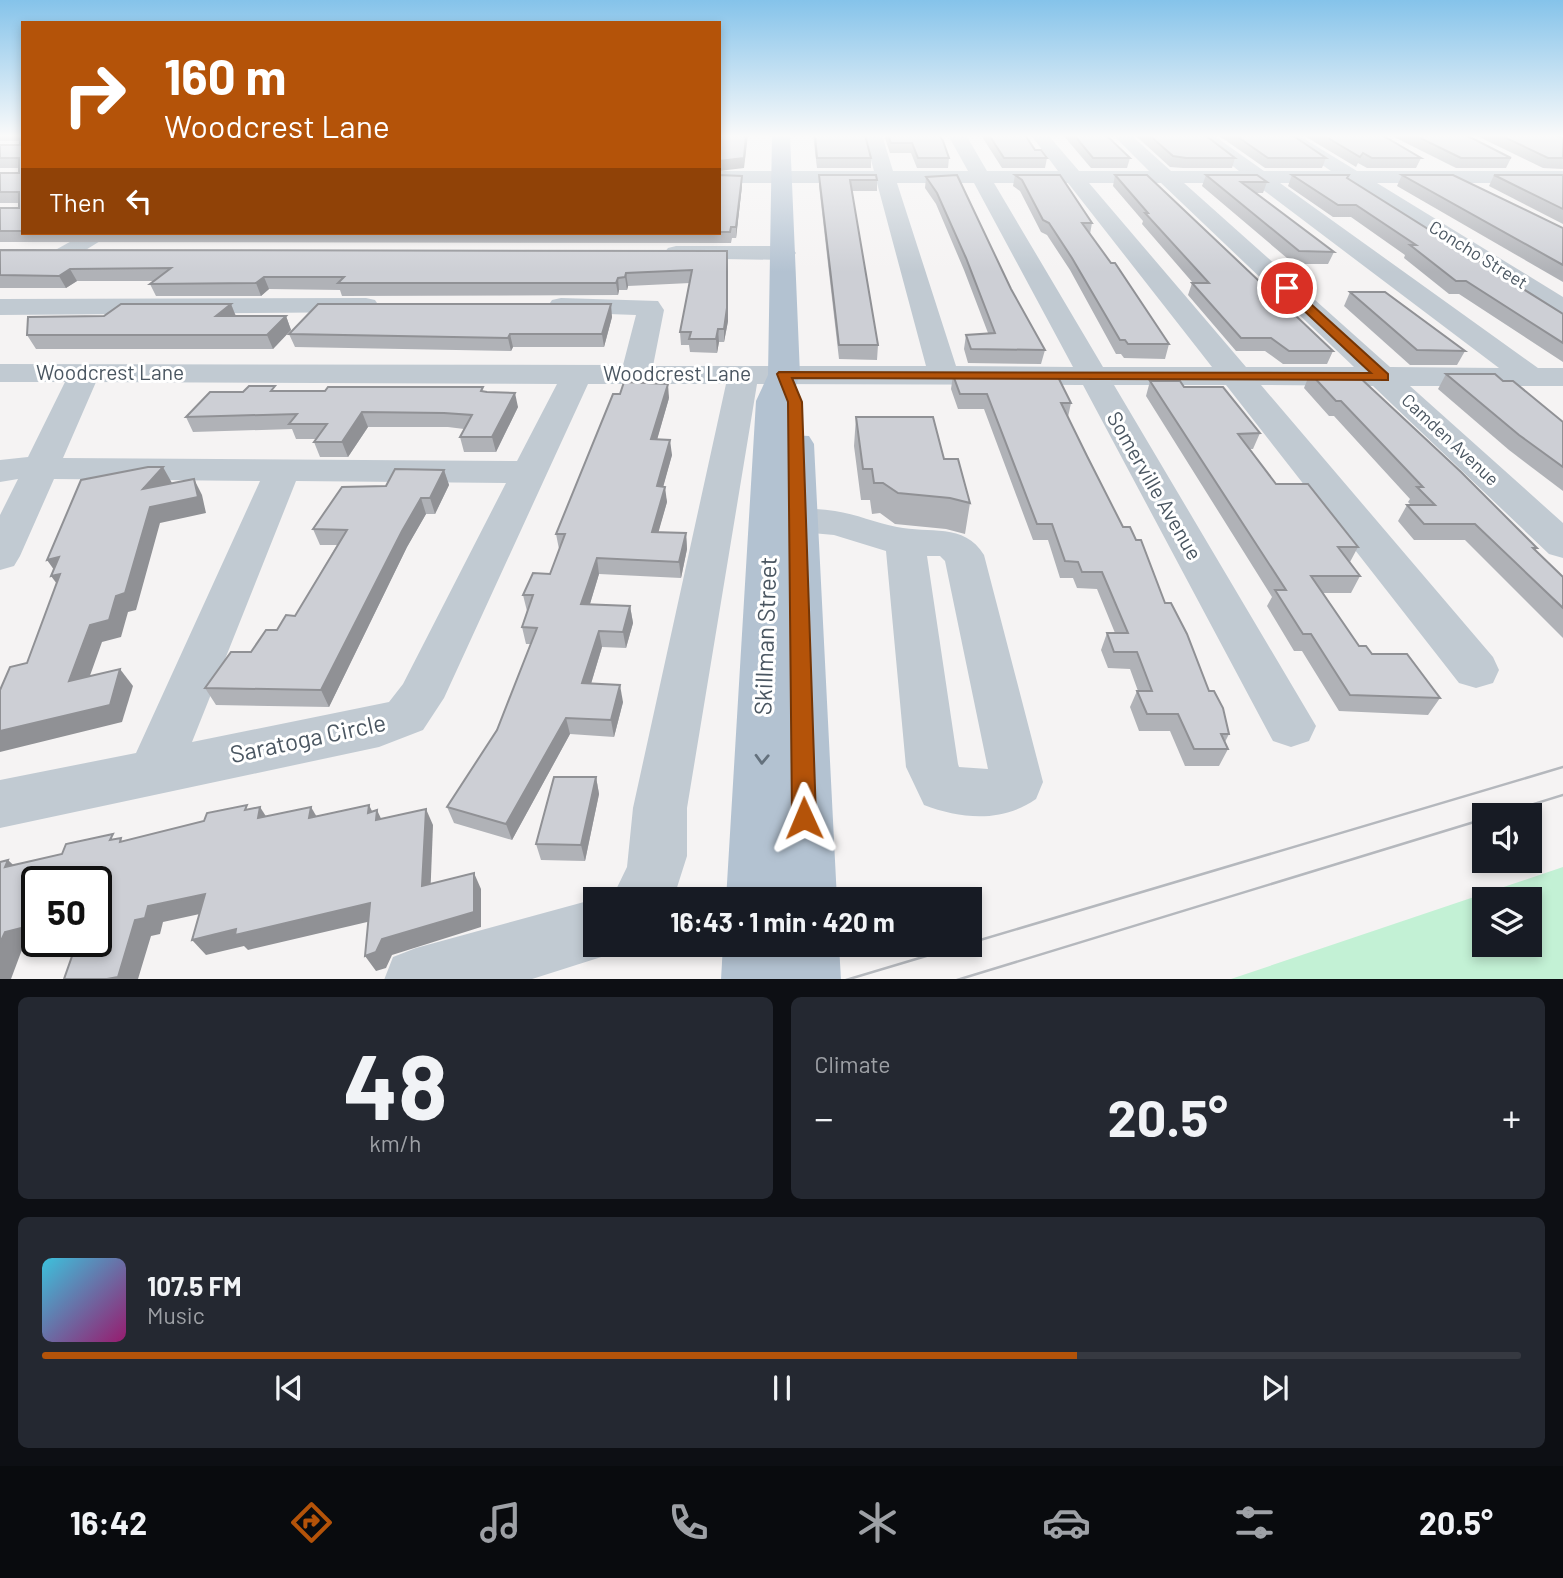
<!DOCTYPE html>
<meta charset="utf-8">
<style>
body{margin:0;font-family:Barlow,sans-serif;background:#242831;color:#f1f3f6;height:100vh;display:flex;flex-direction:column;font-size:26px;white-space:nowrap}
*{box-sizing:border-box;margin:0}
p{font-size:23px;color:#9ea1a6}
.icon{flex:none;width:38px;height:38px;fill:none;stroke:currentColor;stroke-width:2;stroke-linecap:round;stroke-linejoin:round}
.map{position:relative;height:979px;overflow:hidden}
.drawer{display:flex;flex-direction:column;gap:18px;padding:18px;background:#0d0f14;flex:1}
.drawer>*{flex:none}
.guide{position:absolute;left:21px;top:21px;width:700px;height:214px;border-radius:0px;box-shadow:0 4px 10px #0003;background:#b45309;color:#fff;overflow:hidden}
.controls{position:absolute;left:1472px;top:803px;display:grid;gap:14px}
.controls a{display:grid;place-items:center;width:70px;height:70px;border-radius:0px;background:#171b24;box-shadow:0 4px 10px #0003;font-size:35px}
.speed{position:absolute;left:21px;top:866px;display:flex;gap:14px;font-size:35px;font-weight:700;text-align:center}
.speed>*{display:grid;place-content:center;width:91px;height:91px;border-radius:50%;background:#171b24;box-shadow:0 4px 10px #0003;line-height:1}
.speed .limit{border:4px solid #111;border-radius:10px;background:#fff;color:#111}
.pin{position:absolute;display:grid;place-items:center;width:60px;height:60px;color:#fff;margin:-30px;border:4px solid #fff;border-radius:50%;box-shadow:0 2px 7px #0007}
.me{position:absolute;width:77px;margin:-38px;rotate:359deg;stroke-linejoin:round;filter:drop-shadow(0 0 5px #0008)}
.turn{display:flex;align-items:center;gap:24px;height:147px;padding:0 28px;font-size:32px}
.turn .icon{width:91px;height:91px;stroke-width:2.5}
.turn b{display:block;font-size:49px;line-height:60px}
.then{display:flex;align-items:center;height:66px;padding:0 28px;background:#0003;gap:14px;font-size:26px}
.big{font-size:52px;font-weight:700;line-height:1.1}
.drawer .card{flex:1;display:flex;flex-direction:column;justify-content:center;gap:10px;min-width:0;padding:0 24px;border-radius:10px;background:#242831}
.drawer .dial{align-items:center;gap:0}
.dial b{font-size:91px;line-height:1}
.song{display:flex;align-items:center;gap:21px}
.cover{width:84px;height:84px;border-radius:10px;background:linear-gradient(135deg,hsl(190 70% 55%),hsl(320 70% 35%))}
.played{height:7px;border-radius:4px;background:linear-gradient(90deg,#b45309 70%,#363941 70%)}
.keys{display:flex;justify-content:space-around;direction:ltr}
.heat{display:flex;justify-content:space-between;align-items:center;font-size:38px;direction:ltr}
.drawer .tiles{flex:1;display:grid;gap:18px;grid-template-columns:1fr 1fr}
.card:last-child{grid-column:span 2}
.trip{position:absolute;left:583px;top:887px;width:399px;height:70px;border-radius:0px;background:#171b24;box-shadow:0 4px 10px #0003;font-weight:700;line-height:70px;text-align:center}
.tab-bar{display:flex;height:112px;justify-content:space-around;align-items:center;background:#090b0e;color:#9ea1a6}
.tab-bar .icon{width:49px;height:49px}
.tab-bar .current{color:#b45309}
.tab-bar b{font-size:32px;color:#f1f3f6}
.map>svg:first-child{display:block}
.green{fill:#c3f1d5;fill-rule:evenodd}
.lines{fill:none;stroke-linecap:round;stroke-linejoin:round}
.minor{fill:#c1cad2;fill-rule:evenodd}
.major{fill:#b3c2d1;fill-rule:evenodd}
.tram{stroke:#b5b8bd;stroke-width:2.5}
.wall{fill:#b0b2b7}
.shaded-wall{fill:#909195}
.building{fill:#cdcfd5;stroke:#909195;stroke-width:2}
.oneway{stroke:#64717d}
.route{fill:#b45309;stroke:#753606;stroke-width:2}
.labels{text-anchor:middle;stroke-width:6;stroke-linejoin:round;paint-order:stroke}
.far-street-label{font-size:18px;fill:#4a5661;stroke:#fff}
.street-label{font-size:21px;fill:#4a5661;stroke:#fff}
.near-street-label{font-size:24px;fill:#4a5661;stroke:#fff}
</style>
<div class="map">
<svg width="1563" height="980" viewBox="0 0 1563 980">
<rect width="100%" height="100%" fill="#f5f3f3"/>
<path class="green" d="M1563,867V979H1231ZM1484,900H1530V945H1484Z"/>
<g class="lines">
<g class="minor">
<path d="M864,135H882L893,171H968L948,135H966L987,171H1058L1031,135H1048L1079,171H1149L1113,135H1131L1171,171H1239L1194,135H1213L1264,171H1331L1278,135H1298L1357,171H1563V183H1377L1563,297V316L1554,314L1349,183H1280L1538,368H1563V386H1410L1563,523V558L1549,554L1373,386L1261,385L1493,657L1499,670L1493,683L1476,688L1459,683L1226,385H1114L1316,726L1309,741L1291,747L1273,741L1083,385L757,384L687,808V856L673,900H611L627,867L633,808L726,384H588L444,698L423,730L379,747L0,828V780L136,753L260,481L54,479L20,556L14,566L0,570V515L18,479L0,482V460L28,457L65,382H0V364L623,365L636,315L552,312L548,306L552,300L561,298L658,301L664,310L653,366H926L877,183H719V171H874ZM897,183H974L1073,367L956,366ZM994,183H1068L1212,367H1103ZM1089,183H1161L1354,367H1246ZM1184,183H1254L1499,368L1390,367ZM96,382L557,384L517,461L63,458ZM296,481L506,483L403,684L389,702L192,742Z"/>
<path d="M86,233H113L39,279H21L18,274L21,269Z"/>
<path d="M676,246H784L792,248L796,253L792,258L784,260L668,258L664,253L668,248Z"/>
<path d="M366,298L375,300L379,306L375,312L0,315V299Z"/>
<path d="M770,507C791,508 813,508 835,511C856,514 876,523 897,527C929,534 964,522 984,555L1043,782L1036,799C1002,823 961,819 924,805L906,767L886,551L834,535L756,528L751,519L756,510ZM927,556H940L945,561L988,769L959,767L958,764Z"/>
<path d="M595,899V945H619L617,952L529,980H384L393,957L416,948Z"/>
</g>
<g class="major">
<path d="M772,135H790L800,375L790,401V435L809,436L814,444L837,900H726L756,401L768,375Z"/>
<path d="M723,945H839L841,980H721Z"/>
</g>
<g class="tram">
<path d="M1495,816L1563,795"/>
<path d="M970,943L1563,767"/>
<path d="M846,980L963,945"/>
<path d="M957,980L1484,819"/>
</g>
</g>
<g class="wall">
<path d="M0,135H23V233H719V175L742,186L736,238H732L731,243L0,242V208H19V203H0V173H19V168H0V145H20V141H0Z"/>
<path d="M813,135H865L871,158V168H817Z"/>
<path d="M884,135H939L949,158L948,168H917L911,153H890Z"/>
<path d="M981,135H1025L1035,150L1047,158L1045,168H1002Z"/>
<path d="M1063,135H1106L1130,158L1127,168H1091Z"/>
<path d="M1135,135H1205L1235,158L1232,168H1183L1170,167Z"/>
<path d="M1218,135H1292L1326,158L1322,168H1265Z"/>
<path d="M1303,135H1382L1421,158L1416,168H1367L1358,163L1356,167Z"/>
<path d="M1390,135H1466L1511,158L1506,168H1456Z"/>
<path d="M1475,135H1556L1563,138V169L1543,168Z"/>
<path d="M819,175L877,180V191H852L878,345L877,360L839,359L819,186Z"/>
<path d="M1015,175L1092,223L1090,234L1169,344L1165,359L1124,358L1121,354H1116L1070,270L1047,235L1041,232L1020,191L1013,186Z"/>
<path d="M1115,175L1333,351L1327,364H1283L1265,351H1236L1188,295L1192,283H1193L1142,224L1143,221L1113,186Z"/>
<path d="M1206,175L1267,182L1263,193H1256L1334,252L1328,264H1294L1202,186Z"/>
<path d="M1292,175H1349L1347,179L1563,314V362L1459,294H1449L1404,258L1405,255L1351,217H1333L1288,186Z"/>
<path d="M1402,175L1563,228V282L1397,186Z"/>
<path d="M1494,175H1563V224L1489,186Z"/>
<path d="M926,177L1011,289L1045,350L1041,364L968,363L964,349L966,335L988,333L964,270L936,204L925,188Z"/>
<path d="M0,250L728,263V321L724,342H719L717,353L690,352L689,345H681L680,332L690,283L628,286L627,290H619L618,295L342,296L340,290L269,289L261,296H156L150,284L154,281H77L66,288H0Z"/>
<path d="M1350,292L1465,351L1457,365H1410L1344,306Z"/>
<path d="M231,304L236,316H286L291,330L273,349H36L27,335L104,316Z"/>
<path d="M612,317L604,347H513L511,351L295,347L289,334Z"/>
<path d="M1310,373L1537,548L1535,551L1563,577V638L1465,540H1414L1398,521L1407,505H1411L1408,502L1410,499L1334,416H1329L1304,388Z"/>
<path d="M1446,374L1503,381L1563,422V491L1509,450L1438,389Z"/>
<path d="M953,375L1071,403L1068,417L1123,527L1165,603L1209,691L1229,734L1225,742L1228,749L1219,766H1185L1170,731H1139L1130,707L1137,691H1138L1130,669L1108,668L1101,650L1107,633H1115L1097,589L1077,588L1073,578H1060L1048,540H1033L984,409H958L951,389Z"/>
<path d="M1150,381L1184,387L1260,433L1253,449H1249L1276,484L1358,547L1350,562L1360,576L1351,593H1323L1359,646L1440,698L1428,715L1339,711L1302,651H1294L1267,606L1272,597L1146,396Z"/>
<path d="M277,391L485,392L518,407L496,452H464L460,437L464,429L448,427H368L348,457H320L314,442L316,439H296L292,429L193,432L186,417L243,392Z"/>
<path d="M669,398L657,439L672,455L663,486L667,502L658,532L686,533L687,549L681,578L599,574L590,604L630,606L633,623L626,648L602,647L591,684L623,702L614,737L570,734L512,840L454,823L447,807L497,730L531,644H526L522,627L527,611L523,595L550,574L559,549L556,534Z"/>
<path d="M856,417L944,459L970,503L965,534L946,529L895,524L880,513L872,514L870,500H861L854,446Z"/>
<path d="M444,470L449,485L435,514H426L407,547L329,707L216,705L205,688L295,616L337,545H320L313,529L386,486Z"/>
<path d="M596,777L599,794L585,861L541,860L536,844Z"/>
</g>
<g class="shaded-wall">
<path d="M746,135H748L744,168L719,171V161Z"/>
<path d="M742,176V186L736,238V227Z"/>
<path d="M727,251L728,321L724,342V329Z"/>
<path d="M70,269L77,281L66,288L59,276Z"/>
<path d="M626,273L628,286L627,290L625,277Z"/>
<path d="M264,277L269,289L261,296L256,283Z"/>
<path d="M618,278L619,290L618,295L616,283Z"/>
<path d="M231,304L236,317L216,316Z"/>
<path d="M611,304L612,317L604,347L602,334Z"/>
<path d="M286,316L291,330L273,349L267,335Z"/>
<path d="M718,329L719,342L717,353L716,339Z"/>
<path d="M510,334L513,347L511,351L508,338Z"/>
<path d="M668,384L669,398L653,454L651,439Z"/>
<path d="M515,393L518,407L496,452L492,437Z"/>
<path d="M362,412L368,427L348,457L342,442Z"/>
<path d="M670,440L672,455L659,502L657,486Z"/>
<path d="M163,467L172,483L152,505L143,489Z"/>
<path d="M444,470L449,485L435,514L430,498Z"/>
<path d="M194,479L202,495L206,513L160,523L136,610L128,612L121,637L102,642L82,698L69,681L90,625L116,596L150,507Z"/>
<path d="M665,487L667,502L654,548L652,532Z"/>
<path d="M421,498L426,514L407,547L329,707L321,690L402,531Z"/>
<path d="M686,533L687,549L681,578L679,562Z"/>
<path d="M59,557L63,592L51,576L57,574L47,560Z"/>
<path d="M597,558L599,574L585,620L581,604Z"/>
<path d="M630,606L633,623L626,648L623,632Z"/>
<path d="M599,631L602,647L586,700L582,683Z"/>
<path d="M120,669L133,686L122,722L0,752V731Z"/>
<path d="M620,685L623,702L614,737L611,720Z"/>
<path d="M566,718L570,734L512,840L506,824Z"/>
<path d="M596,777L599,794L585,861L581,845Z"/>
<path d="M369,805L376,819L377,810L385,827L368,813Z"/>
<path d="M260,807L271,824L258,818Z"/>
<path d="M311,807L321,824L309,818Z"/>
<path d="M426,809L433,825L430,902L422,886Z"/>
<path d="M8,860L26,877L5,867Z"/>
<path d="M474,873L481,889V927L392,955L386,968L376,971L365,956L382,939Z"/>
<path d="M205,894L218,910L163,922L160,934L151,936L138,979H107L135,920L148,906Z"/>
<path d="M370,903L380,919L248,950L244,946L206,955L192,940L236,929Z"/>
<path d="M37,924V942H46L23,947L11,979H0V943L5,932Z"/>
</g>
<g class="building">
<path d="M20,135H23V231H0V208H19V192H0V173H19V158H0V145H20Z"/>
<path d="M719,135H746L744,158L719,161Z"/>
<path d="M815,135H865L871,158H817Z"/>
<path d="M888,135H939L943,141L949,158H918L912,143H891Z"/>
<path d="M989,135H1025L1035,150H1041L1047,158H1004Z"/>
<path d="M1074,135H1106L1130,158H1093Z"/>
<path d="M1149,135H1205L1235,158H1186L1173,156Z"/>
<path d="M1235,135H1292L1326,158H1268Z"/>
<path d="M1323,135H1382L1421,158H1372L1363,153L1360,157Z"/>
<path d="M1414,135H1466L1511,158H1461Z"/>
<path d="M1500,135H1556L1563,138V158H1548Z"/>
<path d="M719,175L742,176L736,227H731L730,232H719Z"/>
<path d="M819,175H876L877,180H850L878,345H839Z"/>
<path d="M957,175L1011,289L1045,350L971,349L966,335L995,333L966,258L937,193L926,177Z"/>
<path d="M1015,175H1060L1092,223H1082L1111,263H1115L1169,344H1128L1125,340H1120L1072,258L1049,223L1043,220L1022,180Z"/>
<path d="M1115,175H1147L1333,351H1289L1271,338H1241L1192,283H1209L1145,213H1148Z"/>
<path d="M1206,175H1257L1267,182H1241L1334,252L1299,251Z"/>
<path d="M1292,175H1349L1347,178L1563,314V343L1466,281H1456L1410,245H1416L1356,205H1338Z"/>
<path d="M1402,175H1453L1563,228V265Z"/>
<path d="M1494,175H1563V209Z"/>
<path d="M0,250L727,251V308L724,329H718L716,339H689L691,332H680L692,270L626,273L625,277L618,278L616,283H338L344,277H264L256,283L150,284L171,268L70,269L59,276L0,275Z"/>
<path d="M1350,292H1385L1465,351L1417,350Z"/>
<path d="M121,304H231L216,316H286L267,335H27L28,317L104,316Z"/>
<path d="M318,304H611L602,334H510L508,338L289,334Z"/>
<path d="M1056,373L1071,403H1061L1087,456L1123,527H1130L1136,540H1141L1165,603H1171L1187,634L1209,691H1214L1223,708L1229,734H1221L1228,749H1194L1178,714H1147L1137,691H1152L1137,652H1114L1107,633H1128L1102,572H1082L1078,562L1065,561L1052,524H1037L987,394H960L953,375Z"/>
<path d="M1310,373L1356,374L1461,472L1537,548H1533L1563,577V608L1475,524H1424L1407,505H1435L1417,487H1423L1341,401H1336Z"/>
<path d="M1446,374H1495L1503,381H1513L1563,422V467L1519,435Z"/>
<path d="M1150,381H1180L1184,387H1223L1260,433L1238,434L1276,484H1308L1358,547H1338L1360,576H1311L1359,646H1366L1372,654H1407L1440,698L1350,695L1311,634H1303L1275,590H1286Z"/>
<path d="M624,382L668,384L651,439L670,440L657,486L665,487L652,532L686,533L679,562L597,558L581,604L630,606L623,632L599,631L582,683L620,685L611,720L566,718L506,824L447,807L497,730L537,628L522,627L533,595H523L533,573L550,574L565,534H556L613,394H620Z"/>
<path d="M249,386H275L271,391H325L328,387H483L481,391L487,392L515,393L492,437H460L472,415L444,413L362,412L342,442H314L327,424H289L297,414L186,417L210,392H243Z"/>
<path d="M856,417H933L944,459H958L970,503L950,498L898,493L883,483H874L872,469H863Z"/>
<path d="M148,467H163L143,489L194,479L198,497L150,507L125,593L116,596L109,620L90,625L69,681L120,669L110,705L0,731V690L10,667L27,663L60,574L51,576L59,557L47,560L81,480Z"/>
<path d="M395,469L444,470L430,498H421L402,531L321,690L205,688L231,652H251L266,630H277L286,615L295,616L347,530L313,529L342,487L386,486Z"/>
<path d="M554,777H596L581,845L536,844Z"/>
<path d="M247,805L245,810L260,807L258,818L311,807L309,818L369,805L368,813L377,810L376,820L426,809L422,886L474,873V912L382,939L376,952L365,956L370,903L235,935L236,929L192,940L205,894L148,906L145,918L135,920L118,977L107,979H64L77,942H96V882H37V924L5,932L0,943V862L8,860L5,867L62,854L66,844L113,834L110,840L121,838L120,842L204,821L207,813Z"/>
</g>
<defs><path id="oneway-chevron" d="M-2-3.5L2.5 0L-2 3.5" fill="none" stroke-width="1.6" stroke-linecap="round" stroke-linejoin="round" transform="scale(1.75)"/></defs>
<use class="oneway" href="#oneway-chevron" transform="translate(762 759) rotate(92)"/>
<linearGradient id="sky" x2="0" y2="1"><stop stop-color="#85c3ea"/><stop offset="0.5" stop-color="#fafafa"/><stop offset="1" stop-color="#fafafa" stop-opacity="0"/></linearGradient>
<rect width="1563" height="272" fill="url(#sky)"/>
<path class="route" d="M1283,286H1291L1388,374V380L792,378L802,402L816,818L813,826L804,829L796,826L792,818L788,402L777,374L779,372L1371,373L1283,291Z"/>
<g class="labels">
<g class="far-street-label">
<text transform="translate(1478 255) rotate(32)" y="6">Concho Street</text>
<text transform="translate(1450 440) rotate(43)" y="6">Camden Avenue</text>
</g>
<g class="street-label">
<text x="110" y="380">Woodcrest Lane</text>
<text x="677" y="381">Woodcrest Lane</text>
<text transform="translate(1154 486) rotate(60)" y="7">Somerville Avenue</text>
</g>
<g class="near-street-label">
<text transform="translate(766 636) rotate(-88)" y="8">Skillman Street</text>
<text transform="translate(308 739) rotate(-12)" y="8">Saratoga Circle</text>
</g>
</g>
</svg>
<div class="controls">
<a><svg class="icon" aria-label="sound" viewBox="0 0 24 24"><path d="M4 9h4l5-4v14l-5-4H4zM17 9q2 3 0 6"/></svg></a>
<a><svg class="icon" aria-label="layers" viewBox="0 0 24 24"><path d="M12 4l9 5-9 5-9-5zM3 14l9 5 9-5"/></svg></a>
</div>
<div class="speed"><div class="limit">50</div></div>
<div class="pin" style="left:1287px;top:288px;background:#d93025"><svg class="icon" aria-label="arrive" viewBox="0 0 24 24"><path d="M6 21V4h12l-3 4 3 4H6"/></svg></div>
<svg class="me" style="left:804px;top:818px" viewBox="-20 -20 40 40"><path d="M0-17L14 15 0 8-14 15z" fill="#b45309" stroke="#fff" stroke-width="4"/></svg>
<div class="trip">16:43 · 1 min · 420 m</div>
<div class="guide">
<div class="turn"><svg class="icon" aria-label="right" viewBox="0 0 24 24"><path d="M7 20v-9h11M14 6l5 5-5 5"/></svg><div><b>160 m</b>Woodcrest Lane</div></div>
<div class="then">Then<svg class="icon" aria-label="left" viewBox="0 0 24 24"><path d="M17 20v-9H6M10 6l-5 5 5 5"/></svg></div>
</div>
</div>
<section class="drawer">
<div class="tiles">
<div class="card dial"><b>48</b><p>km/h</p></div>
<div class="card"><p>Climate</p>
<div class="heat"><a>−</a><b class="big">20.5°</b><a>+</a></div>
</div>
<div class="card">
<div class="song"><i class="cover"></i><div><b>107.5 FM</b><p>Music</p></div></div>
<div class="played"></div>
<div class="keys"><svg class="icon" aria-label="previous" viewBox="0 0 24 24"><path d="M18 5L8 12l10 7zM5 5v14"/></svg><svg class="icon" aria-label="pause" viewBox="0 0 24 24"><path d="M8 5v14M16 5v14"/></svg><svg class="icon" aria-label="next" viewBox="0 0 24 24"><path d="M6 5l10 7-10 7zM19 5v14"/></svg></div>
</div>
</div>
</section>
<nav class="tab-bar">
<b>16:42</b>
<svg class="icon current" aria-label="directions" viewBox="0 0 24 24"><path d="M12 3l9 9-9 9-9-9zM9 14v-3h6M13 9l2 2-2 2"/></svg>
<svg class="icon" aria-label="music" viewBox="0 0 24 24"><path d="M9 18V5l10-2v13"/><circle cx="6" cy="18" r="3"/><circle cx="16" cy="16" r="3"/></svg>
<svg class="icon" aria-label="phone" viewBox="0 0 24 24"><path d="M5 4h4l2 5-3 2q2 4 5 5l2-3 5 2v4C11 20 4 13 5 4z"/></svg>
<svg class="icon" aria-label="climate" viewBox="0 0 24 24"><path d="M12 3v18M4 7l16 10M4 17L20 7"/></svg>
<svg class="icon" aria-label="car" viewBox="0 0 24 24"><path d="M5 17H2v-5l4-1 3-4h7l3 4 3 1v5h-3M9 17h6M6 11h13"/><circle cx="7" cy="17" r="2"/><circle cx="17" cy="17" r="2"/></svg>
<svg class="icon" aria-label="filters" viewBox="0 0 24 24"><path d="M4 7h16M4 17h16"/><circle cx="9" cy="7" r="2"/><circle cx="15" cy="17" r="2"/></svg>
<b>20.5°</b>
</nav>
